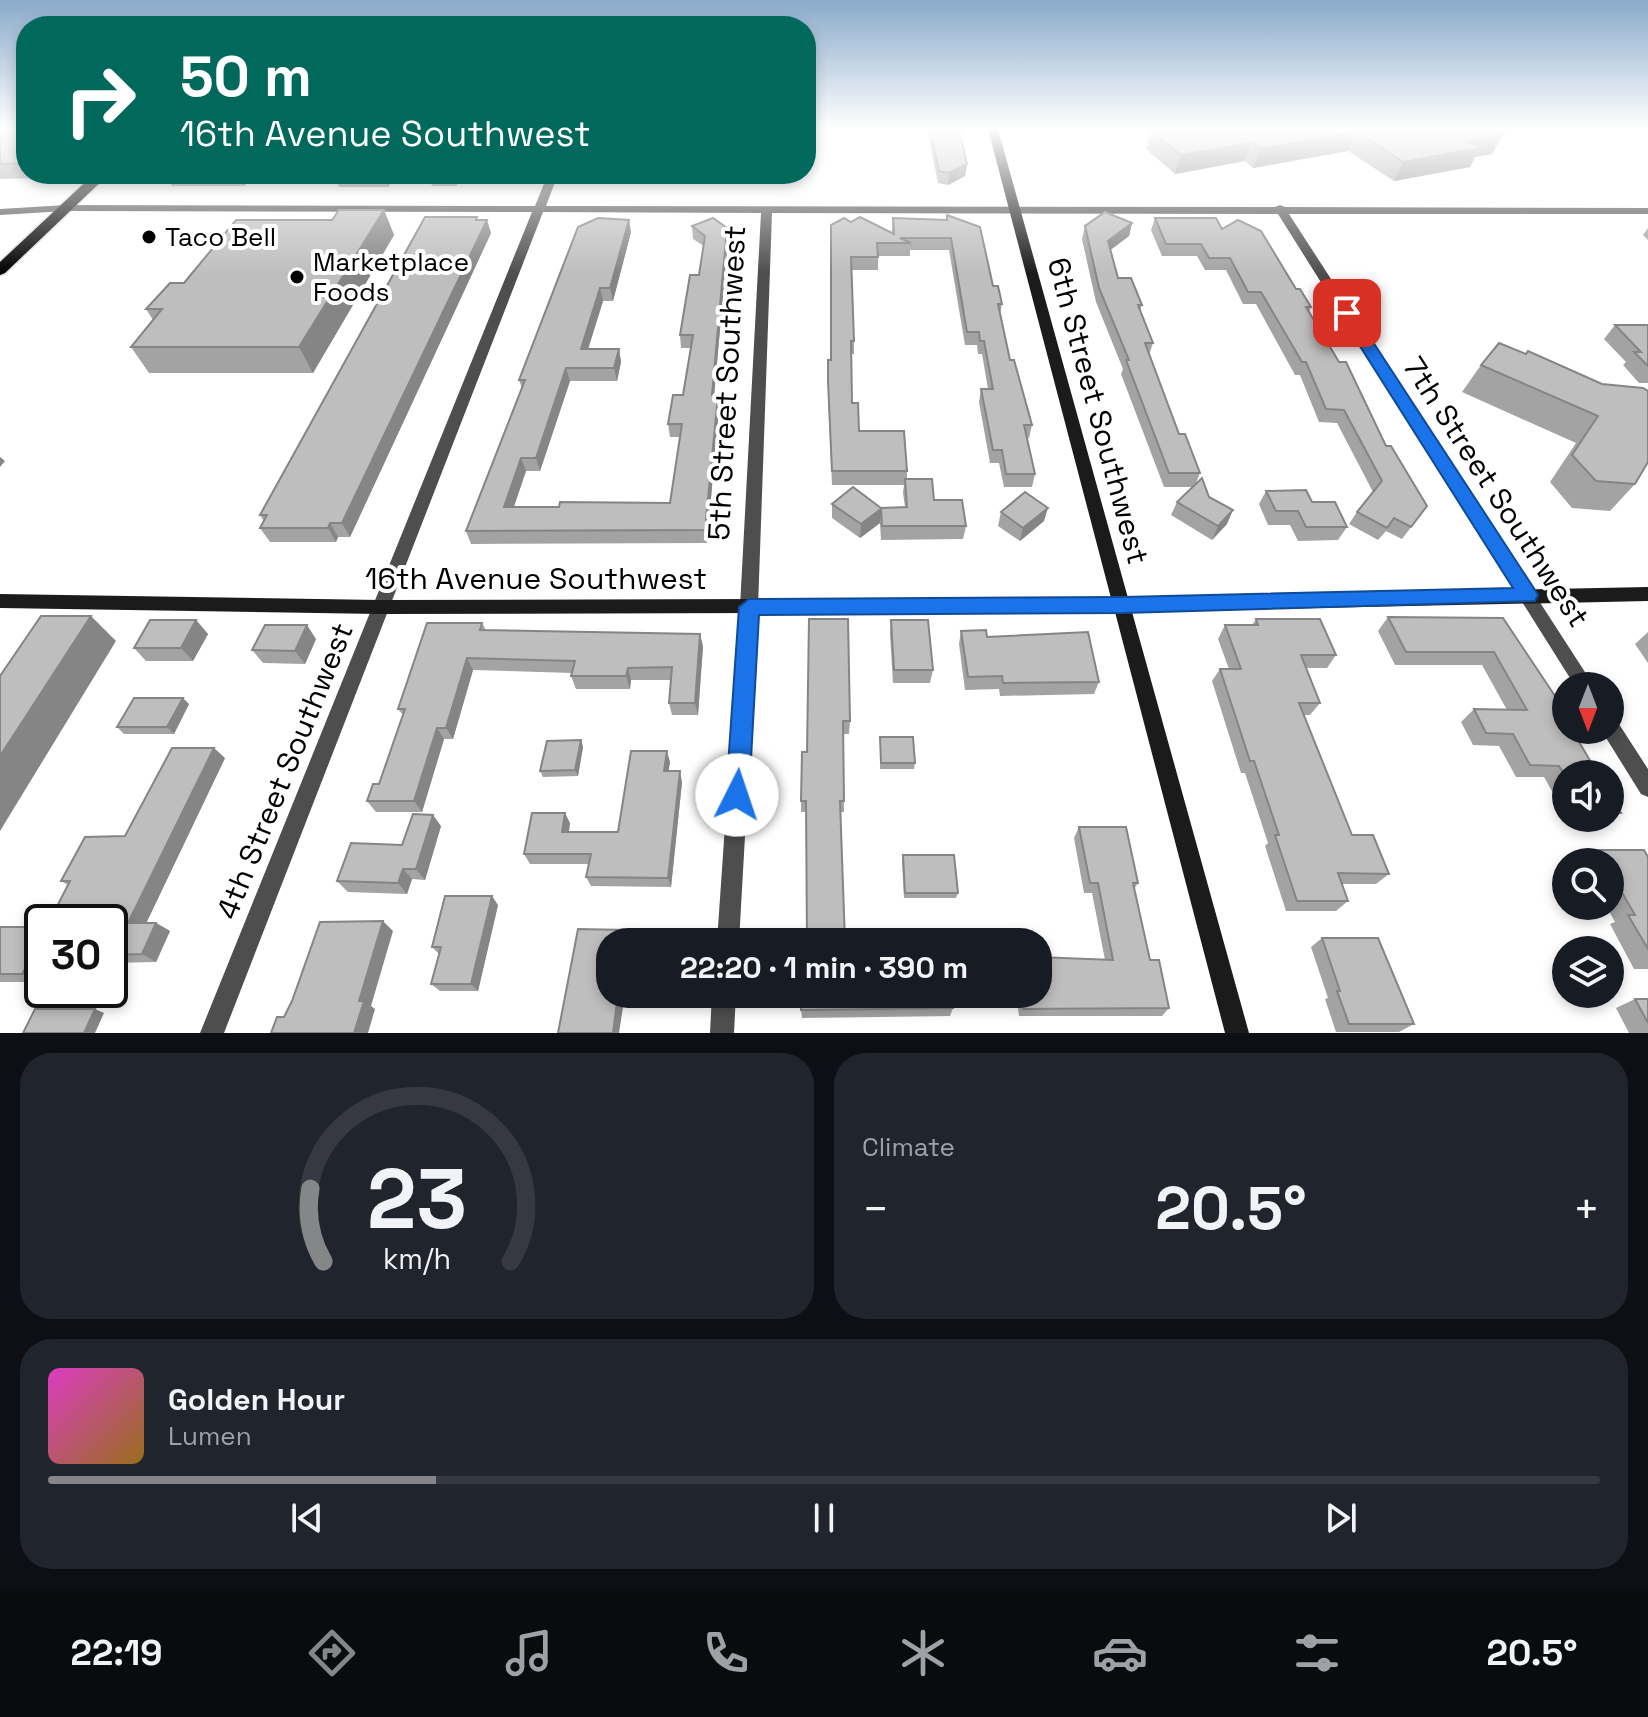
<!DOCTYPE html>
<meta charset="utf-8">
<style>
body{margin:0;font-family:"Space Grotesk",sans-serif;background:#20242c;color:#f1f3f6;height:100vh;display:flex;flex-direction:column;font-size:30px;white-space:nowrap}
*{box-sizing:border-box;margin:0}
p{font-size:26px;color:#9ea1a6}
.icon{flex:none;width:44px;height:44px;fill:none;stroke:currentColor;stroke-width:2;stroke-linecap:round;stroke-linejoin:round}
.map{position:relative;height:1033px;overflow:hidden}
.sheet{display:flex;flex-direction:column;gap:20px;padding:20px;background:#0d0f14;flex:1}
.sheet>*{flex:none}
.top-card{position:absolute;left:16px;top:16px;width:800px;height:168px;border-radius:32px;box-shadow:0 4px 12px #0003;background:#00695c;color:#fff;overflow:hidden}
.needle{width:52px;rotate:180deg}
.buttons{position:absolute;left:1552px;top:672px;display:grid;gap:16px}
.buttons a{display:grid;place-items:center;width:72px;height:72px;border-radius:50%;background:#171b24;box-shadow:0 4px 12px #0003;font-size:40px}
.speed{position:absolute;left:24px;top:904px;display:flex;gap:16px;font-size:40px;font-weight:700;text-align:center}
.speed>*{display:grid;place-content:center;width:104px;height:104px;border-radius:50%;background:#171b24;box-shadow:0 4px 12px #0003;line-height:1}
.speed .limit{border:4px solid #111;border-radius:12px;background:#fff;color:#111}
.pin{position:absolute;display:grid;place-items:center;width:68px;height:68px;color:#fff;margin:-34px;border-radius:16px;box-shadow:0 4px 12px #0006}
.me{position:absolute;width:88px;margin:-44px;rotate:4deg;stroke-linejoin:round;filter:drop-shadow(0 0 6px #0008)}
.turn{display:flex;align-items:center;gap:28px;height:168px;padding:0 32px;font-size:36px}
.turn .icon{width:104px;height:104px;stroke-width:2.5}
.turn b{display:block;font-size:56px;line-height:68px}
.big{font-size:60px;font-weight:600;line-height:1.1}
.sheet .widget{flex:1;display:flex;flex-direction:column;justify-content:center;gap:12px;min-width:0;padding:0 28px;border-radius:32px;background:#20242c}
.sheet .dial{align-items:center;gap:0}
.dial svg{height:208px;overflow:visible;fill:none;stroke:#363941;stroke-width:7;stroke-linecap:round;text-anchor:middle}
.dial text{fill:#f1f3f6;stroke:none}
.song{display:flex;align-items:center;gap:24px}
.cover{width:96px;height:96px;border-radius:12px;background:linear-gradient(135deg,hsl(310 70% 55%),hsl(40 70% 35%))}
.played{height:8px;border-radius:4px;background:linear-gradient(90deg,#858687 25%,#363941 25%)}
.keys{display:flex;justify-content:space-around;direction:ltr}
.heat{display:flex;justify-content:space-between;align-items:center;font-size:44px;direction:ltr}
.sheet .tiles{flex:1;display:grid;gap:20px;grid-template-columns:1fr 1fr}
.widget:last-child{grid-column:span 2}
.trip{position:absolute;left:596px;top:928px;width:456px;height:80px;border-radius:32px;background:#171b24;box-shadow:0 4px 12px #0003;font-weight:600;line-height:80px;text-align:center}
.tab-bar{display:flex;height:128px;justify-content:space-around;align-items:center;background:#090b0e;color:#9ea1a6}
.tab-bar .icon{width:56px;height:56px}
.tab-bar .selected{color:#858687}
.tab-bar b{font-size:36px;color:#f1f3f6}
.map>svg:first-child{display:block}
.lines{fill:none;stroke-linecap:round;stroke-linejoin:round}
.primary-casing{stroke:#dbdbdb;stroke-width:3}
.street{fill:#4e4e4e;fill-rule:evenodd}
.secondary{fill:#1b1b1b;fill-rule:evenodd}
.primary{fill:#000;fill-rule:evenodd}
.wall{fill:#a3a3a3}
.shaded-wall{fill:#858585}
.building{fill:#bebebe;stroke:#858585;stroke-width:2}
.route{fill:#1a73e8;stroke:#114b97;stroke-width:2}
.poi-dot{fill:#000;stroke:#fff;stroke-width:3}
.labels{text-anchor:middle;stroke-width:8;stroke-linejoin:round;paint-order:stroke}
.far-poi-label{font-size:26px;fill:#000;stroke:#fff;text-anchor:start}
.street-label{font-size:30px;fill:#000;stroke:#fff}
</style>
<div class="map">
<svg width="1648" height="1033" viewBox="0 0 1648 1033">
<rect width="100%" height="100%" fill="#fff"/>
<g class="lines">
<defs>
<path id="primary" d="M94,174H109L5,273L0,275V262Z"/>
</defs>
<use href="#primary" class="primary-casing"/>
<g class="street">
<path d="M548,174H558L546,206L1275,207L1280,205L1285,207L1648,208V214H1289L1594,686H1575L1278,214L772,213L758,607L739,942H717L740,607L761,213L543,212L224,1033H200L532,212L66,211L0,215V209L66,205L535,206Z"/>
<path d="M1610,718L1617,721L1648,769V797L1641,794L1603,733L1602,730H1610Z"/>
<path d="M712,994H736L734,1033H710Z"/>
</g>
<path class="secondary" d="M988,129H998L1128,598L1648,587V601L1132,612L1249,1033H1225L1115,612L380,614L0,608V594L380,600L1111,598Z"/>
<use href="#primary" class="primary"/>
</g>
<g class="wall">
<path d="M0,129H26V174H44L40,178L0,179Z"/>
<path d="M927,129H959L967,164L965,176L948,185L938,183Z"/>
<path d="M1492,129V154L1475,157L1470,167L1394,181L1348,151L1253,168L1245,161L1175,174L1146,149L1151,131Z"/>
<path d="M165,174H254L244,186H172Z"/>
<path d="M333,174H396L388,187H339Z"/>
<path d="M428,174H489L488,176H461L456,186H432Z"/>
<path d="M613,174H623L622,179Z"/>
<path d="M384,210L394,235L313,373H149L131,347L153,320L146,309L184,283L332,220Z"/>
<path d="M947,215L993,286L1002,304L1000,314L1010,360L1032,425L1029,438H1027L1035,474L1032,487H1004L999,463H990L979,402L981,389H988L982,354H978L977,345H965L949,250H910V256H878V270H851L854,341V354H851L852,403L859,431L907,471V479L966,526L963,539L881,540L880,523L860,538L832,518V504L881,508L905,507L903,493L904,485H832L828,395V360H831L851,222L892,233L893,218L946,220Z"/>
<path d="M1155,218L1222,229L1296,289L1311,307L1309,312L1386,446L1427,506L1402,539L1386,531L1378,540L1349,524L1357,512L1373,492L1337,423L1319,422L1300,375H1295L1256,304H1243L1226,270H1205L1197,256H1162L1151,230Z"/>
<path d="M478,220L491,233L350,537H338L336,542H270L260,528L264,521L260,515Z"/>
<path d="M1132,223L1129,236L1110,250L1118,278L1142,305L1140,310L1153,343L1149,355L1179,434L1200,473L1196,483L1209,497L1227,524L1212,540L1171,515L1177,502L1192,487H1164L1121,374L1123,369L1096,302L1082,239L1085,226Z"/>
<path d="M692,226L728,240L714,395L719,408L707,543L471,544L466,531L522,388L519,380L631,232L613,301H603L588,349H619L621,362L617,381H570L540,471H526L514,507H559L670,503L680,437H670L668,424L683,395L691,348H681L680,335L699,275L704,246L693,239Z"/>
<path d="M1648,228V240L1643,235Z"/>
<path d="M1615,325H1648V383H1639L1623,365L1626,362L1604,339Z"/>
<path d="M1481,365L1602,384L1646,465L1635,484L1610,511L1572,508L1550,482L1576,443L1462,392Z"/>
<path d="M1266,491L1347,527L1338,540L1298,541L1290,525H1268L1259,504Z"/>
<path d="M1001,512L1044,521L1020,541L998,526Z"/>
<path d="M1388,617L1503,618L1559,702L1556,705L1566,774V816L1544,777H1516L1499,746L1473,745L1461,722L1474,709L1507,710L1482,665H1395L1378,631Z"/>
<path d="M809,619L850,721L849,734H843L844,812H801V801L807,752Z"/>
<path d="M1256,619L1336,655L1327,668H1306L1320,703L1310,715H1304L1352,835L1389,874L1376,884H1342L1348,901L1336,911H1286L1265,846L1268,843L1245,773H1241L1212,681L1220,669H1229L1218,639L1225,625H1252Z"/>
<path d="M196,620L208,634L193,661H146L134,648Z"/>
<path d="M891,620L933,670L930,683H893L890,634Z"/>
<path d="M482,623L486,630L703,646L698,715H672L669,703L671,680H631L630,689H576L571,676L572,673L473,670L453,739H444L422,812H376L367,801L379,784L403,715L398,709Z"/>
<path d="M961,631L987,637L1099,682L1094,694L1000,696L999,689L965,690L959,644Z"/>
<path d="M1648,632V663L1635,644Z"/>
<path d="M316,639L305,664L263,663L252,650Z"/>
<path d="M189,704L174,734H124L117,727Z"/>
<path d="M880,737L915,763L914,769H880Z"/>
<path d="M581,740L583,747L578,776L543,777L540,771Z"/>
<path d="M225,758L146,923H156L170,931L156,962L110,963V922L68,885L61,881L125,836Z"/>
<path d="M670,762L668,771L682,782L671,887L591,886L586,877L589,864H530L524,854L570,823L569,832H618Z"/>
<path d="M1610,795L1621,813L1604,825H1571L1567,818H1610Z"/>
<path d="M441,826L425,880L412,879L407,894L348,892L337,881L402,845Z"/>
<path d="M1079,827L1138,883L1134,889L1150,960L1169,1008L1162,1016H1019L1016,994H1038L1105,960L1092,893H1084L1074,838Z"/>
<path d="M1598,850L1648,857V969H1634L1610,924L1615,922L1606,906H1610V862H1581V861Z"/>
<path d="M903,855L958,893L956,898H904L902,861Z"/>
<path d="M498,905L478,991H440L431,984L439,954L432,947Z"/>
<path d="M0,927H42V976L39,982H0Z"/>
<path d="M1322,938L1414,1024L1399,1032H1336L1325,999L1328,998L1311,947Z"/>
<path d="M1635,999H1648V1033H1629L1616,1008Z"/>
<path d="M953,1008L950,1016L802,1018L801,1010Z"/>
</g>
<g class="shaded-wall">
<path d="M1357,132L1348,151L1253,168L1260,149Z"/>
<path d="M1503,135L1492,154L1475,157L1470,167L1394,181L1403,162L1469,141Z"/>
<path d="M1251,143L1245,161L1175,174L1181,155Z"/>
<path d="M967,164L965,176L948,185L949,173Z"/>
<path d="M238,174H254L244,186Z"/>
<path d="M383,174H396L388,187Z"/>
<path d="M452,174H460L461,176L456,186Z"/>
<path d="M384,210L394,235L313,373L299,347Z"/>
<path d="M487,220L491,233L350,537L342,523Z"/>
<path d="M629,220L631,232L613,301L610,288Z"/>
<path d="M1132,223L1129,236L1104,255L1108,241Z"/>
<path d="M727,228L728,240L713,408L712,395Z"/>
<path d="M600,288L603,301L584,362L581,349Z"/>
<path d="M619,349L621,362L617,381L614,368Z"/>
<path d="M566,368L570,381L540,471L536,458Z"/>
<path d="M718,395L719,408L707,543L705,530Z"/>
<path d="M0,457L5,461L0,467Z"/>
<path d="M521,458L526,471L509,520L504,507Z"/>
<path d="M1048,508L1044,521L1020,541L1023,528Z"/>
<path d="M881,509L880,523L860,538L861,524Z"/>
<path d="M1233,510L1227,524L1212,540L1218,526Z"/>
<path d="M330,523L338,537L336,542L328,528Z"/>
<path d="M91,616L116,641L0,831V756Z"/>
<path d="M196,620L208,634L193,661L181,648Z"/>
<path d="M307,625L316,639L305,664L295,651Z"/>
<path d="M700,634L703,646L698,715L695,703Z"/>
<path d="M467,658L473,670L453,739L446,728Z"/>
<path d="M628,668L631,680L630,689L626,676Z"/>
<path d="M183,698L189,704L174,734L167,727Z"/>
<path d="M437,728L444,739L422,812L414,801Z"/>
<path d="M581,740L583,747L578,776L575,770Z"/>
<path d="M214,748L225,758L142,932L128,923Z"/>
<path d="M667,751L670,762L667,782L664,771Z"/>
<path d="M680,771L682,782L671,887L668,878Z"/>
<path d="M565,813L570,823L567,842L562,832Z"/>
<path d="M433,815L441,826L425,880L416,869Z"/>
<path d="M403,869L412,879L407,894L398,883Z"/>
<path d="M492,896L498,905L478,991L471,984Z"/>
<path d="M383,921L393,931L371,1006L375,1009L368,1033H354L359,1001Z"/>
<path d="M156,923L170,931L156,962L142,954Z"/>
<path d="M628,930L633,939L632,942H626Z"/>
<path d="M32,957L42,962V976L39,982L22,974Z"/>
<path d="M618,994H625L619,1033H613Z"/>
<path d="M95,1009L104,1013L95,1033H84Z"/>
</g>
<g class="building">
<path d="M0,129H26V163L0,164Z"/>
<path d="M930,129H959L967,164L949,173L939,171Z"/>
<path d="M1160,129H1492L1503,135L1469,141L1480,148L1403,162L1357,132L1260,149L1251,143L1181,155L1151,131Z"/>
<path d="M339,210H384L299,347H131L162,309H146L170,283H184L236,220H332Z"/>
<path d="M1105,212L1132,223L1108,241L1118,278H1131L1142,305H1138L1153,343H1145L1179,434H1185L1200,473H1169L1126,360H1129L1099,288L1085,226Z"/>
<path d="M947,215L980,227L993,286H998L1002,304H998L1010,360H1014L1032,425H1024L1035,474H1006L1002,450H993L981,389H993L984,341H980L979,332H967L951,238H900L911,243H877L878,257H851L854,341H851L852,403H858L859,431H904L907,471H832L828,381V360H831V225L844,218L851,222L860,217L894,234L893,218L947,220Z"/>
<path d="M425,217H477L476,220H487L342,523H330L328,528H260L267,515H260Z"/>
<path d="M598,218L629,220L610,288H600L581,349H619L614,368H566L536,458H521L504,507H559L560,502L670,503L682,424H668L673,395H683L693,335H680L690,275H699L705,236L692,226L713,218L727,228L712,395H718L705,530L466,531L525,380H519L578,227Z"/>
<path d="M1155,218H1216L1222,229L1238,220L1261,231L1296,289H1300L1311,307H1306L1339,362H1346L1386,446H1391L1427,506L1411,527L1394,518L1387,528L1357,512L1382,481L1344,410L1326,409L1306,362H1302L1261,292H1248L1230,258H1209L1201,244H1166Z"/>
<path d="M1615,325H1648V366L1634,352H1641Z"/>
<path d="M1499,343L1526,354L1528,351L1602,384L1643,388L1648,391V462L1635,484L1596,481L1572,455L1598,416L1481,365Z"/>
<path d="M1202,478L1209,497L1233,510L1218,526L1177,502Z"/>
<path d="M905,479H932L934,500H962L966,526H882L881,509L861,524L832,504L853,487L881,508L907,507Z"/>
<path d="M1306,490L1312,502H1335L1347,527H1306L1298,511H1276L1266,491Z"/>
<path d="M1025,492L1048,508L1023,528L1001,512Z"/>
<path d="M41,616H91L0,756V676Z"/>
<path d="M1388,617L1503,618L1559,702H1555L1566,721V730H1572L1598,774H1566V777L1559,766L1530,765L1513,734L1486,733L1474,709L1527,710L1494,652H1406Z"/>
<path d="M809,619H848L850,721H843L844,801H840L845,942H807L806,801H801L802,752H807Z"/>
<path d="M1256,619H1320L1336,655H1301L1320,703H1299L1352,835H1373L1389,874L1338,873L1348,901H1297L1275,835H1279L1254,761H1250L1220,669H1241L1225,625H1258Z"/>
<path d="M150,620H196L181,648H134Z"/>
<path d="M891,620H928L933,670H894Z"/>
<path d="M427,623H482L480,630L700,634L695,703H669L672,667L628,668L626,676H571L575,661L467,658L446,728H437L414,801H367L373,784H379L405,709H398Z"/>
<path d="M265,625H307L295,651L252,650Z"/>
<path d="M986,630L987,637L1088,632L1099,682L1003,683L1002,676L968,677L961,631Z"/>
<path d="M134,698H183L167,727H117Z"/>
<path d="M880,737H913L915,763H881Z"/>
<path d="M581,740L575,770L540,771L547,741Z"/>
<path d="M172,748H214L128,923H156L142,954L110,955V922H49L70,881H61L85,837L125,836Z"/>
<path d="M631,751H667L664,771H680L668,878L586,877L591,854H524L532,813H565L562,832H618Z"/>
<path d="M1610,795L1621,813H1610Z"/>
<path d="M413,814L433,815L416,869H403L398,883L337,881L351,843L402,845Z"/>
<path d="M1079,827H1126L1138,883H1133L1150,960H1159L1169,1008L1023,1009L1021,994H1038V957L1113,960L1098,883H1090Z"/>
<path d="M1598,850H1644L1648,857V949L1628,915H1635L1610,872V862H1605Z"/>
<path d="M903,855H954L958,893H905Z"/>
<path d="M445,896H492L471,984H431L441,947H432Z"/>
<path d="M383,921L359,1001H364L354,1033H271L277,1017H284L292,1001L320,922Z"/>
<path d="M0,927H42V957H32L22,974H0Z"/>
<path d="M578,929L628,930L626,942H610V994H618L613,1033H558Z"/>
<path d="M1322,938H1378L1414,1024H1349L1337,991H1340Z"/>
<path d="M801,994H952L953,1008L801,1010Z"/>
<path d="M1635,999H1648V1023Z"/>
<path d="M35,1009H95L84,1033H23Z"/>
</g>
<linearGradient id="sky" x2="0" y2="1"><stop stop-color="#89aaca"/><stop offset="0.47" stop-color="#fff"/><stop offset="1" stop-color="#fff" stop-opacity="0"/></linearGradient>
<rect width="1648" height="274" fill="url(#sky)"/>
<path class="route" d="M1347,308L1354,313L1535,590L1538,595L1535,601L1123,613L759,615L749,795L745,802L737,806L729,802L726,795L739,607L749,599L1123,597L1513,588L1339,313Z"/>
<g class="poi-dot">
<circle cx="149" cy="237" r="8"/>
<circle cx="297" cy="277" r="8"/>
</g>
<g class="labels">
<g class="far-poi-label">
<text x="165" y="246">Taco Bell</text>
<text x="313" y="271">Marketplace<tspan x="313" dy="30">Foods</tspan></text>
</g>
<g class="street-label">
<text transform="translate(727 383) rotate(-87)" y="10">5th Street Southwest</text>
<text transform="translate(1098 411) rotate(75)" y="10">6th Street Southwest</text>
<text transform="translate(1496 492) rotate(57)" y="10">7th Street Southwest</text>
<text x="536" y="589">16th Avenue Southwest</text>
<text transform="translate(285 771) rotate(-68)" y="10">4th Street Southwest</text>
</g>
</g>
</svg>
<div class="buttons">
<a><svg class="needle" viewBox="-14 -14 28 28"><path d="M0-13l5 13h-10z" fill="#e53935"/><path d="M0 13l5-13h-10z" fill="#9ea1a6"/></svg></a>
<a><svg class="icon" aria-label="sound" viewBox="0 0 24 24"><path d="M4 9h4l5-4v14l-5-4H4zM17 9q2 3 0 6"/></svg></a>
<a><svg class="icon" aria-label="search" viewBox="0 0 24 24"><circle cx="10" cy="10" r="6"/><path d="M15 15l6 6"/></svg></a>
<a><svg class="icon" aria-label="layers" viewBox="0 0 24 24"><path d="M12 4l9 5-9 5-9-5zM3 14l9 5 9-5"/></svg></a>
</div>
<div class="speed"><div class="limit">30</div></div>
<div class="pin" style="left:1347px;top:313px;background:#d93025"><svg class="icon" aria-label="arrive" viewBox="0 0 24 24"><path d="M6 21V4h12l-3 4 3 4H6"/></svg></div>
<svg class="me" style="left:737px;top:795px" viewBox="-20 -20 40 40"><circle r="19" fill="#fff"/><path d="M0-13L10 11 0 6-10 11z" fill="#1a73e8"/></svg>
<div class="trip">22:20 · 1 min · 390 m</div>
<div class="top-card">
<div class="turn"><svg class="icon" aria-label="right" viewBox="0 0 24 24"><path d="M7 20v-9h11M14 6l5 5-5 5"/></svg><div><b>50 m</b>16th Avenue Southwest</div></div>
</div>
</div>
<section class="sheet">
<div class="tiles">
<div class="widget dial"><svg viewBox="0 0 100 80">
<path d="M14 69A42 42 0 1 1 86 69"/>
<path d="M14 69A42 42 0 0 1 9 41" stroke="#858687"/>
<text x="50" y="56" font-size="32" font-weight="700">23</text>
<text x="50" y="72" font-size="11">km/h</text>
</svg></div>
<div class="widget"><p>Climate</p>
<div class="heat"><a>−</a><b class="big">20.5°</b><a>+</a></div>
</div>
<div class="widget">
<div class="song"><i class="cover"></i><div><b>Golden Hour</b><p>Lumen</p></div></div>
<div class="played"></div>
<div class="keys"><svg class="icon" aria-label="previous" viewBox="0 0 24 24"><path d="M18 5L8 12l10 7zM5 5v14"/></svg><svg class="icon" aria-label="pause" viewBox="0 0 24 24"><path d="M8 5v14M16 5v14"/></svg><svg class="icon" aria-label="next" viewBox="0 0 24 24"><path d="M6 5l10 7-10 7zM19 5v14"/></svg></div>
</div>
</div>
</section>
<nav class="tab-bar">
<b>22:19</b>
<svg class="icon selected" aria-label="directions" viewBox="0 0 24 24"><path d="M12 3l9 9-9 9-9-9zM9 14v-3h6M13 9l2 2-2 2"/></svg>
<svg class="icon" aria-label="music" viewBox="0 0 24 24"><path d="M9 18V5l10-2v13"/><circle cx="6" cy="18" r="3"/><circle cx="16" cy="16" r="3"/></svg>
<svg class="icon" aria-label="phone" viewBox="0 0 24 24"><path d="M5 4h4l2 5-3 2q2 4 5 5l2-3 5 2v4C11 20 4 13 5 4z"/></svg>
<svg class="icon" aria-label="climate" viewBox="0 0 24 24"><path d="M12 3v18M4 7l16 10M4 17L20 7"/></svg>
<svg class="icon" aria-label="car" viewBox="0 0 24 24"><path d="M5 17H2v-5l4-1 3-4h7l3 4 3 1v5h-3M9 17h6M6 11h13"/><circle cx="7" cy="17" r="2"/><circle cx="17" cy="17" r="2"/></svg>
<svg class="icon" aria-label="filters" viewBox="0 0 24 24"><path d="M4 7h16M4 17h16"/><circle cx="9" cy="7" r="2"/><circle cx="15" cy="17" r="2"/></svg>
<b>20.5°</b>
</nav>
